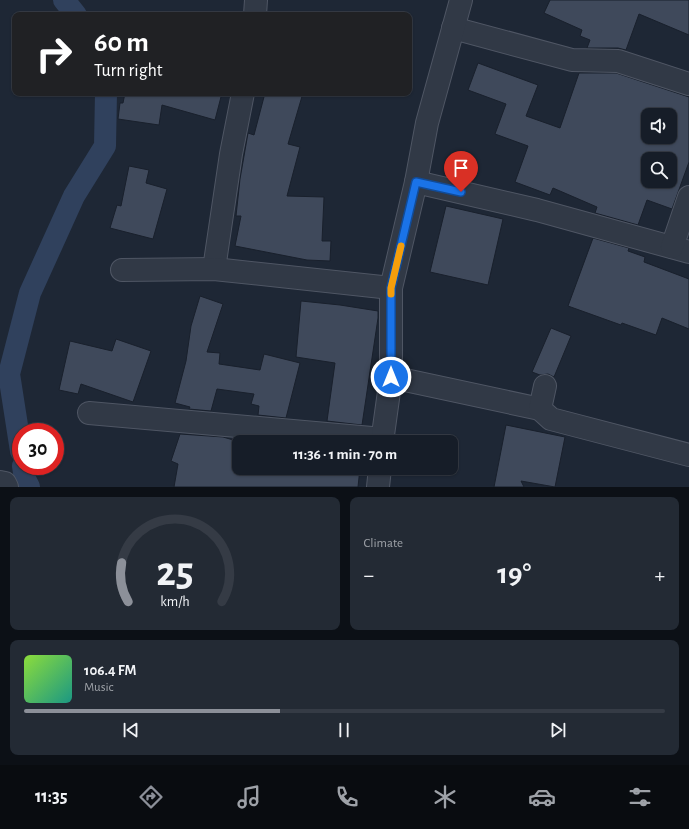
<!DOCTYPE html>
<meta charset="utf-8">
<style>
body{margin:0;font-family:"Alegreya Sans",sans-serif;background:#232a34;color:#f1f3f6;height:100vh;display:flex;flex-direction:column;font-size:15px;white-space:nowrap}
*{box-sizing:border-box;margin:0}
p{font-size:13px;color:#9ea2a8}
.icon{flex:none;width:22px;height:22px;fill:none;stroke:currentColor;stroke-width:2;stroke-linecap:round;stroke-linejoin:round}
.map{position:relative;height:487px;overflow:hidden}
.sheet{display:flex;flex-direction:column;gap:10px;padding:10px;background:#0c1016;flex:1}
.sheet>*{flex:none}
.banner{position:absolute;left:12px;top:12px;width:400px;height:84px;border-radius:8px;box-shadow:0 1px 3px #0004,0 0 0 1px #353b45;background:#202124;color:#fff;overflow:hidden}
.fabs{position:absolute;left:641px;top:108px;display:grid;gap:8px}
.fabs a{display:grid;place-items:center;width:36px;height:36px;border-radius:8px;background:#161d28;box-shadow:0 1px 3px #0004,0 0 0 1px #353b45;font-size:20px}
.speed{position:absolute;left:12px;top:423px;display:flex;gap:8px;font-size:20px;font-weight:700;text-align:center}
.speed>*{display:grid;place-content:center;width:52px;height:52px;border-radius:50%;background:#161d28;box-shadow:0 1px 3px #0004,0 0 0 1px #353b45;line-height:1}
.speed .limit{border:6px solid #d22;background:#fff;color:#111}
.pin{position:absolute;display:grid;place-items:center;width:34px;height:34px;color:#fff;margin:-41px -17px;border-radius:50% 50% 50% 0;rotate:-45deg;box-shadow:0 0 4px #0007}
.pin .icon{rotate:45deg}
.me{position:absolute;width:44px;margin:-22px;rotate:0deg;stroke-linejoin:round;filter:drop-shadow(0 0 3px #0008)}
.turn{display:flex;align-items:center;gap:14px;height:84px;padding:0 16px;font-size:18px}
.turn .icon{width:52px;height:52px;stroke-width:2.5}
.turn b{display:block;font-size:28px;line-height:34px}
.big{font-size:30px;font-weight:700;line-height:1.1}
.sheet .widget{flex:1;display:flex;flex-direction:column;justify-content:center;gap:6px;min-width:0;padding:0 14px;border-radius:8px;background:#232a34}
.sheet .dial{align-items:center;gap:0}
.dial svg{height:104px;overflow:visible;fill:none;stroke:#353b45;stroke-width:7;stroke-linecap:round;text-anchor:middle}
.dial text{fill:#f1f3f6;stroke:none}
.song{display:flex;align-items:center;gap:12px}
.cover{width:48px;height:48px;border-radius:6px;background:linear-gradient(135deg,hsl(90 70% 55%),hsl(170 70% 35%))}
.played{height:4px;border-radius:2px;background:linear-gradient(90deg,#8c9099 40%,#353b45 40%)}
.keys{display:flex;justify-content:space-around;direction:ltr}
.heat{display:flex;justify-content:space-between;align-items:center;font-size:22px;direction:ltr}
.sheet .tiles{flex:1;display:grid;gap:10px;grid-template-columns:1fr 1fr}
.widget:last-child{grid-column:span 2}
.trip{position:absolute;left:232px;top:435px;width:226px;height:40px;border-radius:8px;background:#161d28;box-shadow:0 1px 3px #0004,0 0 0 1px #353b45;font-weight:700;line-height:40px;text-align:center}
.dock{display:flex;height:64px;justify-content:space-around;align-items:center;background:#090c10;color:#9ea2a8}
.dock .icon{width:28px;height:28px}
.dock .on{color:#8c9099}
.dock b{font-size:18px;color:#f1f3f6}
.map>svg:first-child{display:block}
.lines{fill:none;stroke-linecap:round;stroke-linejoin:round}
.canal{stroke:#30415d;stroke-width:22}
.building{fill:#3f495b;stroke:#19202c;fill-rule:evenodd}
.street-casing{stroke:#4f5664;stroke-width:24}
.street{stroke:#313946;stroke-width:22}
.route-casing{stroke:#114b97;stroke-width:10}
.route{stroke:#1a73e8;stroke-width:7}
.slow{stroke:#f59e0b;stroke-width:7}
</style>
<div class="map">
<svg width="689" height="487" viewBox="0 0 689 487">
<rect width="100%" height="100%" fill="#1e2735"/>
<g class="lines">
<g class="canal">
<path d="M64,0L76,15"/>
<path d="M21,451L9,374L30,293L74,196L105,146L106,93"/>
<path d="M23,466L25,479L29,487"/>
</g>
</g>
<g class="building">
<path d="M550,0H689V35L639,14L626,50L618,48H587L590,40L580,36L582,30L544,13Z"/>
<path d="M478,63L538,85L526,116L560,128L579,73H616L689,97V162L672,209L647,200L638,225L595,213L597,207L553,188L550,195L515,182L528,146L495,134L506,104L468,90ZM648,115H670V137H648ZM648,159H670V181H648Z"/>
<path d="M125,93H222L215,120L162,105L159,125L118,119L120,103H123Z"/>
<path d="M265,93H303L288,144L300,147L287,196L324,197L322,241H331L330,261L307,260L235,246L241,216H236L240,179L248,133L254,135Z"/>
<path d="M129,166L149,170L146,183L167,189L153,239L110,228L117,205L121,206Z"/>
<path d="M446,206L503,219L488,285L430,272Z"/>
<path d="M593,238L629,248L628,251L645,257L644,262L689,279V329L662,318L656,335L622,323L621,325L568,306Z"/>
<path d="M200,296L223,304L207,352L220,353L219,364L260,370L264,354L300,363L286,418L258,415L259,406L251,404L254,394L217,389L211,411L189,409L190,407L175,403L186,361L191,326Z"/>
<path d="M301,301L340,305L378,311V318L362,425L327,421L335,363L296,357Z"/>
<path d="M551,328L571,336L554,377L548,374L540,375L532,372Z"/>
<path d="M116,339L151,351L133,402L81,384L78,394L59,390L70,341L112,351Z"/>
<path d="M506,425L565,437L555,487L521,481L524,487H494Z"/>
<path d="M180,434L223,437L240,442H239V468H360L358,487H174L178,464L171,461Z"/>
</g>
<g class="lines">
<defs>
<g id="street">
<path d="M255,15L256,0"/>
<path d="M453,28L572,60L618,61L689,84"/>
<path d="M416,182L537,210L689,252"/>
<path d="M672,247L689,197"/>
<path d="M214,269L231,154L243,93"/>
<path d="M122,270L214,269L391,288"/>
<path d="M391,377L540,409"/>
<path d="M545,386L540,409L551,419L689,455"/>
<path d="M89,413L383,439"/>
<path d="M382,442L391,377V288L416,182L427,123L461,0"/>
<path d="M0,482L5,483L7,487"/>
<path d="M378,487L380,468"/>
</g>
</defs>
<use href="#street" class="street-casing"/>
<use href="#street" class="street"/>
</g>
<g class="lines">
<defs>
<path id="route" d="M391,377V288L416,182L461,192"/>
</defs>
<use href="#route" class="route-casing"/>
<use href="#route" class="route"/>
<path class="slow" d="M391,294V288L401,246"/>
</g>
</svg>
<div class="fabs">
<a><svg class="icon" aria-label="sound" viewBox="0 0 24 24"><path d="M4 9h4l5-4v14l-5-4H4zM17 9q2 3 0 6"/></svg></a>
<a><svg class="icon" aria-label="search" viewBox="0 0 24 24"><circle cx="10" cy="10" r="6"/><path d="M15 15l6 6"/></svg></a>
</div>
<div class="speed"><div class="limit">30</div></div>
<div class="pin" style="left:461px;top:192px;background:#d93025"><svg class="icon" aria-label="arrive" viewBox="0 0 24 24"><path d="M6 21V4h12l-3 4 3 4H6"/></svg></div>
<svg class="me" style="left:391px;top:377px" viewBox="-20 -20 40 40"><circle r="17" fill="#1a73e8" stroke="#fff" stroke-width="3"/><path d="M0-11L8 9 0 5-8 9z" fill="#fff"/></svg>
<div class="trip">11:36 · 1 min · 70 m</div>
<div class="banner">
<div class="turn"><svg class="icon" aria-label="right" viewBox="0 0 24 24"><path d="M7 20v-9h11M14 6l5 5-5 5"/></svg><div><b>60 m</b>Turn right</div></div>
</div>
</div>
<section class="sheet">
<div class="tiles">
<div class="widget dial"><svg viewBox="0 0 100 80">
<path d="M14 69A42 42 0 1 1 86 69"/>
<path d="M14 69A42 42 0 0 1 9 39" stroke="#8c9099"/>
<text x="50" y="56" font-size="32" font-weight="700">25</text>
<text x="50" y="72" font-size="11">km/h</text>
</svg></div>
<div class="widget"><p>Climate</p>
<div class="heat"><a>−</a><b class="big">19°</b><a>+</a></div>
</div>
<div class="widget">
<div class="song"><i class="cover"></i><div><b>106.4 FM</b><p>Music</p></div></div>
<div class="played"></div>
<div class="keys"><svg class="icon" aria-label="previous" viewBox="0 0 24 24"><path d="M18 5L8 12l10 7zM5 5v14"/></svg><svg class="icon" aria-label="pause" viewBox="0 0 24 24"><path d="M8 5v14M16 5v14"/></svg><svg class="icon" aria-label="next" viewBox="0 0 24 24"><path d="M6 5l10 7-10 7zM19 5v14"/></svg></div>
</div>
</div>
</section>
<nav class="dock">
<b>11:35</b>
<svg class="icon on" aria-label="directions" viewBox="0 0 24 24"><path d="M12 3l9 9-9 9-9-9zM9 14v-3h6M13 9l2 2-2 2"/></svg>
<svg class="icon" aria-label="music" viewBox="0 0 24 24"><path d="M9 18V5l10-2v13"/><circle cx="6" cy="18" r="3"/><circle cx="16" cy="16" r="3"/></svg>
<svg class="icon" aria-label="phone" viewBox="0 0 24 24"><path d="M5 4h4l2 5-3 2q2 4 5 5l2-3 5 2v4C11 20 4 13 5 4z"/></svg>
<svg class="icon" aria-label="climate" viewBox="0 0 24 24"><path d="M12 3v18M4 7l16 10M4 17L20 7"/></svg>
<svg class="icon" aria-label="car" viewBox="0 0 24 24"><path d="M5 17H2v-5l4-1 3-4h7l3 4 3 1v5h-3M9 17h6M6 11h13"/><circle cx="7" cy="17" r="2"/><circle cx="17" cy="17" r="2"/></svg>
<svg class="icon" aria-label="filters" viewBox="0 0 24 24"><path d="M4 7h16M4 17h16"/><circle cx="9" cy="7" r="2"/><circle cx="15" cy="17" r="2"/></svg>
</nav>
